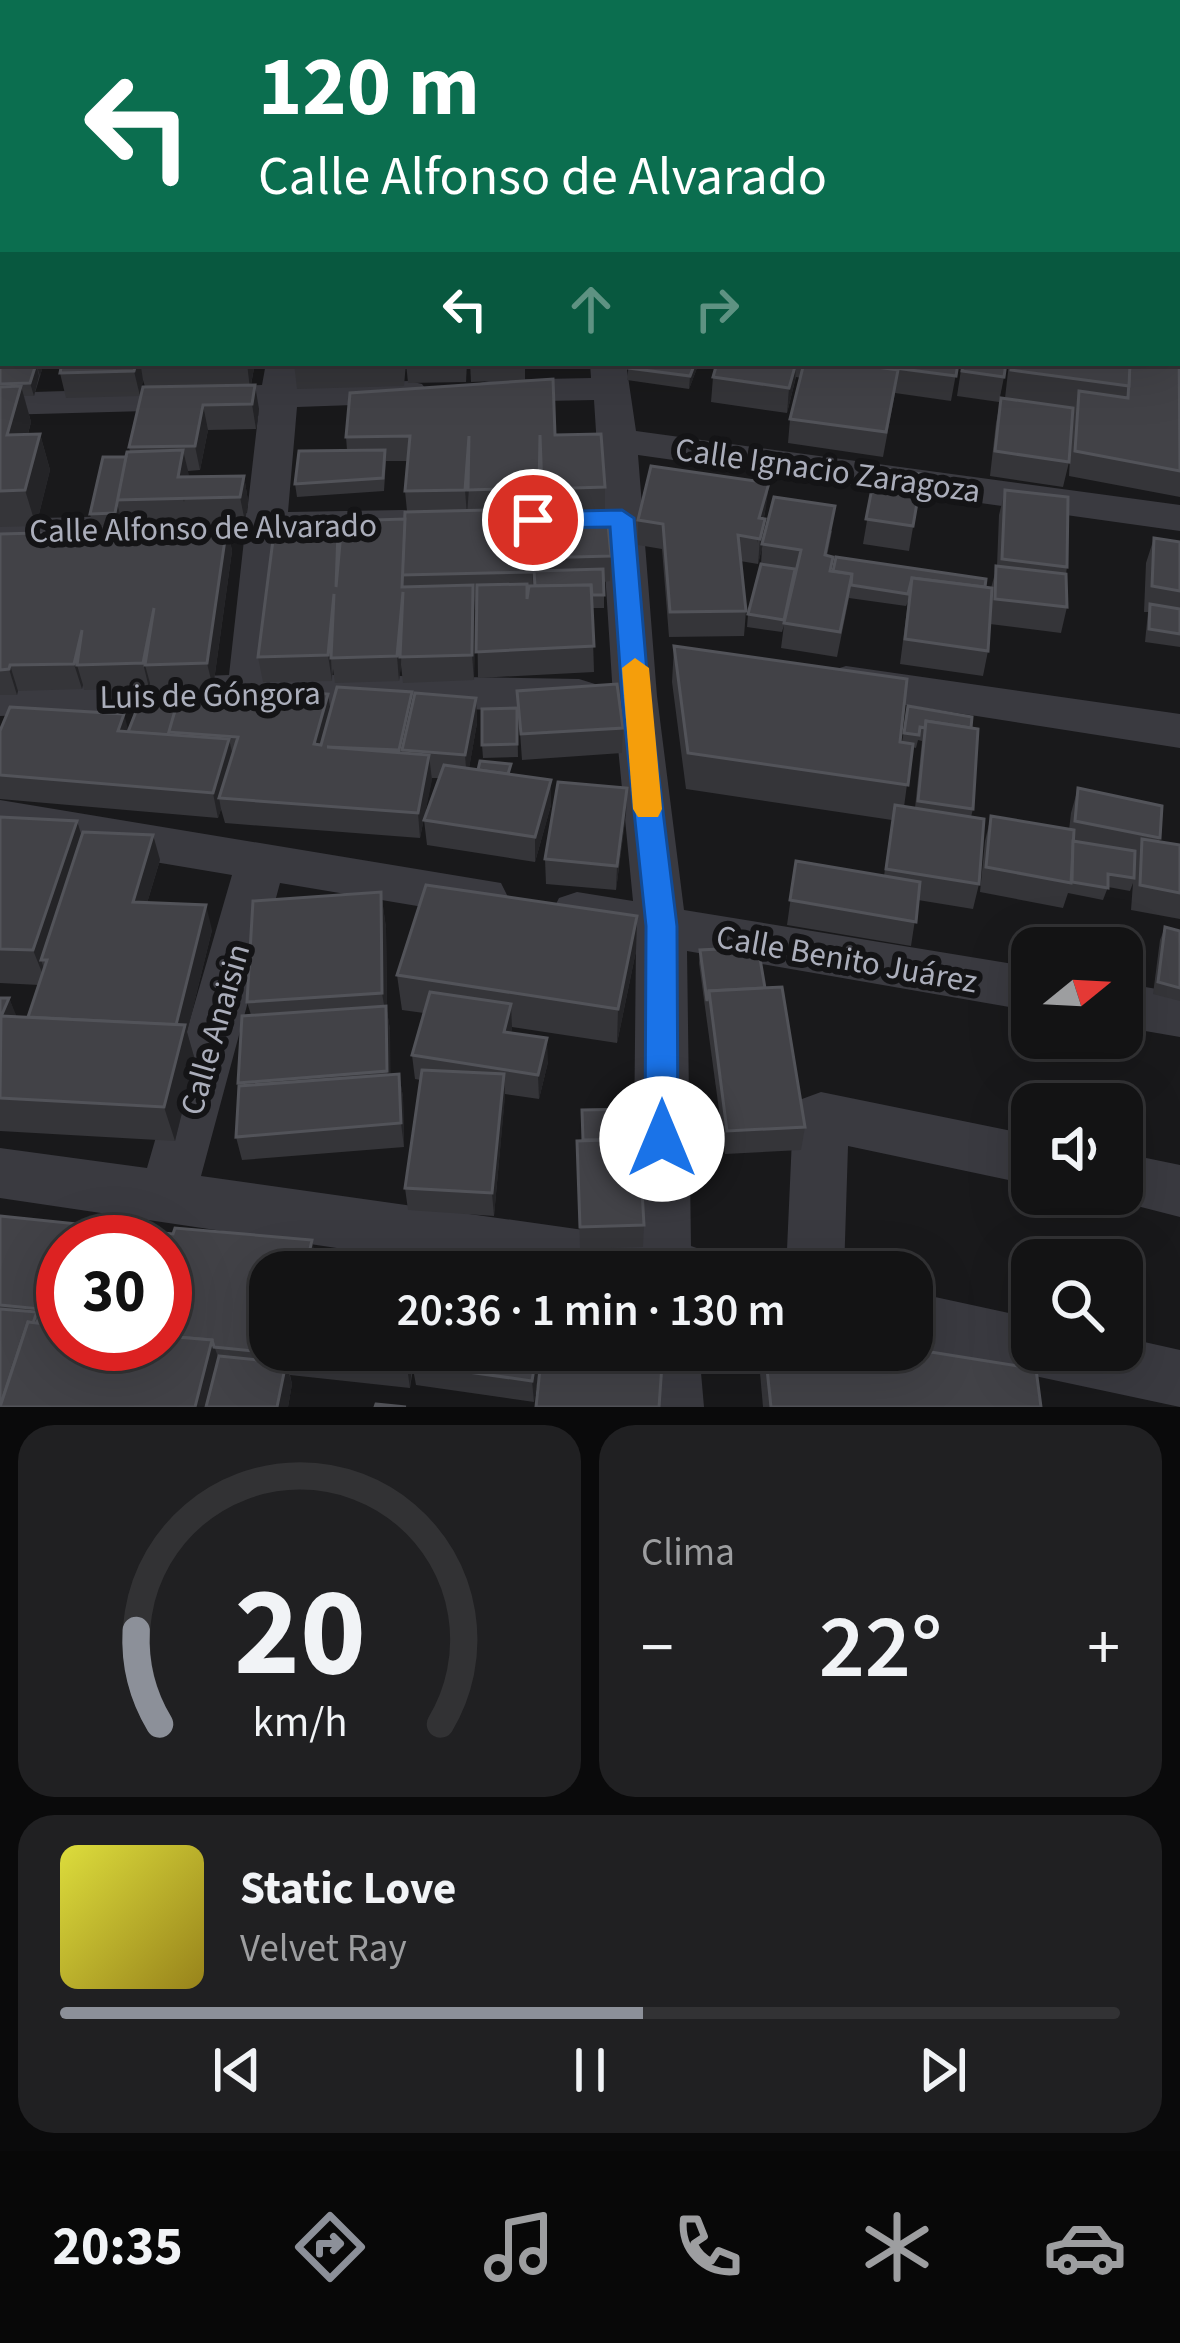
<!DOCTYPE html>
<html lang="es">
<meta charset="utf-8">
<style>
body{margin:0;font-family:"Source Sans 3",sans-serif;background:#202022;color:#f1f3f6;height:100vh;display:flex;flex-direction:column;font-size:45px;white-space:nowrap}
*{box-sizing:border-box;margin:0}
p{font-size:39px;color:#9d9ea0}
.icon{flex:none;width:66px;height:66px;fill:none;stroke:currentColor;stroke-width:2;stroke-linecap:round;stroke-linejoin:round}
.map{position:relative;height:1407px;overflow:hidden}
.side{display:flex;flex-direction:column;gap:18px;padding:18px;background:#0a0a0b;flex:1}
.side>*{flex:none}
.banner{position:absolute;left:0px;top:0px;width:1182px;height:366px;box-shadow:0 12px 48px #0002,0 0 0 3px #323234;background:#0b6e4f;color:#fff;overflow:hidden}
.needle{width:78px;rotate:72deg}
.fabs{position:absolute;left:1011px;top:927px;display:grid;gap:24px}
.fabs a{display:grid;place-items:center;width:132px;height:132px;border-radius:24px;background:#131314;box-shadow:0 12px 48px #0002,0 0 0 3px #323234;font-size:60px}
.speed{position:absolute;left:36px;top:1215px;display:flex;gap:24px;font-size:60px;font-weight:700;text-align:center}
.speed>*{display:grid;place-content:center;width:156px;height:156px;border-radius:50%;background:#131314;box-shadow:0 12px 48px #0002,0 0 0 3px #323234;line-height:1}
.speed .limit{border:18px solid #d22;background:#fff;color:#111}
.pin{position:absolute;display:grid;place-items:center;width:102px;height:102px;color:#fff;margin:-51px;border:6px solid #fff;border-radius:50%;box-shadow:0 3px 12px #0007}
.me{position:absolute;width:132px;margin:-66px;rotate:0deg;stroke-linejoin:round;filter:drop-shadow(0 0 9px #0008)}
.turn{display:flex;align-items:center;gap:42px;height:252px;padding:0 60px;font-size:54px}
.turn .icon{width:156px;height:156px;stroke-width:2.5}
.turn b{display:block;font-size:84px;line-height:102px}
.lanes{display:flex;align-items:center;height:114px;padding:0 60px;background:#0003;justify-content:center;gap:60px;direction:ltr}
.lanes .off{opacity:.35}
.big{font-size:90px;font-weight:600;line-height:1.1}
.side .tile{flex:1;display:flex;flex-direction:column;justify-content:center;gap:18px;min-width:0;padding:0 42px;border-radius:36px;background:#202022}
.side .dial{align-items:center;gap:0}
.dial svg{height:312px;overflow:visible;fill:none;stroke:#323234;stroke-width:7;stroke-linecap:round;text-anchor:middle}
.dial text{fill:#f1f3f6;stroke:none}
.song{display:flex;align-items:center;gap:36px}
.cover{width:144px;height:144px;border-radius:18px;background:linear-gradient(135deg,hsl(60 70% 55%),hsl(50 70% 35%))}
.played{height:12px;border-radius:6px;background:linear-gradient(90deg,#8c9099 55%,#323234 55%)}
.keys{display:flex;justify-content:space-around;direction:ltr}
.heat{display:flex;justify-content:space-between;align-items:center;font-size:66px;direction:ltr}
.side .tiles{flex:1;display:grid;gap:18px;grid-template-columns:1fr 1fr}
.tile:last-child{grid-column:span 2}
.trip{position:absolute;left:249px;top:1251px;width:684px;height:120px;border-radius:36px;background:#131314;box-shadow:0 12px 48px #0002,0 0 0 3px #323234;font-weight:600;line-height:120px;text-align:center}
.tab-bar{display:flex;height:192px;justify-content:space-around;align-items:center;background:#080808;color:#9d9ea0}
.tab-bar .icon{width:84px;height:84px}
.tab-bar .selected{color:#8c9099}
.tab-bar b{font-size:54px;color:#f1f3f6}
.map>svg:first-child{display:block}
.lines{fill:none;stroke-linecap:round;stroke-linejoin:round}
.minor{fill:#3a3a40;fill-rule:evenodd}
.wall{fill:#353539;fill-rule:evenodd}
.shaded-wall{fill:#242427}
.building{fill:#424247;stroke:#525359;stroke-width:3}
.route{fill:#1a73e8;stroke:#114b97;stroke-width:3}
.slow{fill:#f59e0b}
.labels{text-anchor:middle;stroke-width:12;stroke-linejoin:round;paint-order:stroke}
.street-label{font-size:33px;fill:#abaebb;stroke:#141416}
</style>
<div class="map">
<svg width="1180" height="1407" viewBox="0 0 1180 1407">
<rect width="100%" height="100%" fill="#19191b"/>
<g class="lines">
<g class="minor">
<rect x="551" y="0" width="28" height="3"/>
<path d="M631,0H659L629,3Z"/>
<rect x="0" y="88" width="3" height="18"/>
<path d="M3,240V268L0,269V241Z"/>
<path d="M266,363H298L299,384L409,381L422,384L428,392L422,400L409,403L297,407L288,512L403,510L417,514L423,523L417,532L403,536L285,539L274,674L579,679L595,684L601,695L595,706L579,711L250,706L0,716V684L229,675L244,540L0,545V519L247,513L259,408L0,415V393L262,385Z"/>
<path d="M590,363H626L636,431L1180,505V531L638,455L657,696L684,910L1032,967V1011L687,951L691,1246L708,1252L716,1272H499L0,1198V1148L147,1168L232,875L0,836V800L501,883L508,897L501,911L483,917L280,883L201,1176L633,1237L636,942L559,926L552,912L559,898L577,892L633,901L613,696L594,400L493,402L480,399L474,391L480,383L493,380L591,378Z"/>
<path d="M846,666L1180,714V748L830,693L824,682L830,671Z"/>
<path d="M1122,983L1180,993V1037L1122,1027Z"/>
<path d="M821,1092L1032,1135V1185L848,1146L844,1272H786L793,1116L802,1099Z"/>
<path d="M1122,1153L1180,1165V1217L1102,1197L1122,1194Z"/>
<path d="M912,1292L1032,1318V1350H1122V1337L1180,1350V1407L912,1350Z"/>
<path d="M639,1350H699L704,1407H642Z"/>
</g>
</g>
<g class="wall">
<path d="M1180,0V330H1179Z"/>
<rect x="0" y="51" width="3" height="43"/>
<rect x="0" y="107" width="3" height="35"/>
<path d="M3,286V363H44L34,396H24L31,422L28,434H40L50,470L36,526L0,527V295Z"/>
<path d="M1180,337V497L1069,476L1072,415L1069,462L1063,487L990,476L996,423L1001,398H1005L1009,363H1179Z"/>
<path d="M62,363H255L251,385L259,409L256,429L208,430L200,470L188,471V477L244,476L248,501L245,522L123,525L121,517L119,526H93L90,514L130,452L129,447L145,387L143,380L140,396L66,398L60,373Z"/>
<path d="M294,363H406L404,386L297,389Z"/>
<path d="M406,363H467L466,382L408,383Z"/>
<path d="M470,363H525V380L471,382Z"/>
<path d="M629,363H709L707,369L697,368L689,389L627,380Z"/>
<path d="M717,363H890L889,368L895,369L958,363L951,401L895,393L883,457L788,443L790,419L801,378L796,377L787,413L711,402L713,377Z"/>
<path d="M962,363L1004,377L999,402L957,396Z"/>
<path d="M555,435L605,487V512L542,514L541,460L539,513H531L533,586V516L611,556L610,581L604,582V608H592L594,672L478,678L477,610H475L474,680L403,683L401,665L399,681L335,683L333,669L332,681L263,682L258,657L338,531L340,544L405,519L407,511L405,491L408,461H386L384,491L297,497L295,484L347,450L346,437Z"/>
<path d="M876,468L922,474L909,551L863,544Z"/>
<path d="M769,483L764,518L765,519L764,540L832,531L827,556L831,571L991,588L997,566L999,515L1005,490L1067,567L1066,574L1067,607L1061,633L990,624L988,651L983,676L900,664L908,602L906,606L849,598L837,657L781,648L784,625L782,632L747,627L748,614L761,564L762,548L758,564L740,561L746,611L744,636L669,637L662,549L638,545V520Z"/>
<path d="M227,526L232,551L213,688L152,690L150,683L149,688L84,690L83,685L82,689L18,691L17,695H0V534L37,533L38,537Z"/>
<path d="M1154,538L1180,542V647L1145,642L1148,612H1144L1146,563Z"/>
<path d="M674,646L900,742H902L908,706L971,728L973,809L971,817L979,884L973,909L918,900L911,946L787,925L796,861L884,876L892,820L686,789L672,682ZM918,740L922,741L915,808L904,807L912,747L916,748Z"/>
<path d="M517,691L623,728L622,753L522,760Z"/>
<path d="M412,692L413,702L476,698L477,723L469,768L511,775L551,805L535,862L427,845L424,820L439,778H432L420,838L225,823L221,809L218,818L0,799V731L129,730L176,707L244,699L328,694L330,711Z"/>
<path d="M517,708L518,757L483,758L482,745Z"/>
<path d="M627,788L626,813L616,890L546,884L545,859Z"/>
<path d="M1078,788L1160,838L1159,842L1180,845V919L1131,910L1133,883L1130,891L1108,887L1103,900L1068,893L1063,908L980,892L985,841L991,816L1069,830L1071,813Z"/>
<path d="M0,817L77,821L82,836L153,835L160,860L147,903L212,930L187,1032L195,1060L175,1141L0,1131V998H9L16,1017H28L39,985L0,983Z"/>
<path d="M381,892L386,928L387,1011L390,1030V1074H399L403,1097L404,1147L242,1160L236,1137L238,1083L251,1015L247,1002Z"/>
<path d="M637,916L636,951L617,1043L512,1027L511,1033L548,1062L539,1099L505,1094L494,1216L408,1210L405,1188L421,1080L415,1079L412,1055L424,1013L402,1010L397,975Z"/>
<path d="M1165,927L1180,931V1001L1153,994L1160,940Z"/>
<path d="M700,950L765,988L805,1127L801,1150L725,1154L699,963Z"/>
<path d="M577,1141L644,1225L643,1247L580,1249Z"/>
<path d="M0,1216L270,1272L542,1352L534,1402L416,1385L413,1369L410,1388L290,1375L292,1384L288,1407H0Z"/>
<path d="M758,1350H912L1041,1407H763Z"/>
</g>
<g class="shaded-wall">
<path d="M3,190V218L0,227V192Z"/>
<path d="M36,363H44L40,376Z"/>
<path d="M136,363H147L141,367L143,380L140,396L134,371Z"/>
<path d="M247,363H255L250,389Z"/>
<path d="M695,363H697V368L689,389L690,376Z"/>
<path d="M796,363L795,380L787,413L789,388Z"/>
<path d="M36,364L39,376L34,396L30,383Z"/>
<path d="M255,385L259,409L256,429L252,404Z"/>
<path d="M21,386L31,422L18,471L7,435Z"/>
<path d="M203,405L208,430L200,470L195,446Z"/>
<path d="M40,434L50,470L36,526L25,490Z"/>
<path d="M469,436L471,461L467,515L465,490Z"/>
<path d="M183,450L189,475L184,502L178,477Z"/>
<path d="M244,476L248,501L245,522L240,497Z"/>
<path d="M769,483L766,508L757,543L759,518Z"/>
<path d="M117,504L121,517L119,526L115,513Z"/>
<path d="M765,519L763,544L758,564L760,539Z"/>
<path d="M227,526L232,551L213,688L207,663Z"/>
<path d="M473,585L475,610L474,680L472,655Z"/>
<path d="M334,594L331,658L332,681L328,655Z"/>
<path d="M403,594L401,665L399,681L397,656Z"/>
<path d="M154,608L145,665L150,683L149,688L143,663Z"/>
<path d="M82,630L77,665L83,685L82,689L74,664Z"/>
<path d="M10,665L18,691L17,695L9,669Z"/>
<path d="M412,692L414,717L402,750L404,765L402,775L399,750Z"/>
<path d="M328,694L332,719L318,769L314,744Z"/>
<path d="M476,698L477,723L467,780L465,755Z"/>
<path d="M124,714L131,740L118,731Z"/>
<path d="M229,739L235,765L219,798L221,809L218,818L213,793Z"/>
<path d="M429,755L432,780L420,838L418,813Z"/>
<path d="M551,780V805L535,862V837Z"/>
<path d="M627,788L626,813L616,890L617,866Z"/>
<path d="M77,821L88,857L47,960H41L48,980L47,985L33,950Z"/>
<path d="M153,835L160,860L140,926L133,902Z"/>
<path d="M381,892L386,928L387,1011L390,1030L391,1095L387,1071V1023L382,993Z"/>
<path d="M206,905L212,930L187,1032L195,1060L175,1141L164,1107L174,1032Z"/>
<path d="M637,916L636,951L617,1043L618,1009Z"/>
<path d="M9,998L19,1022L0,1023Z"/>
<path d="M511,1004L512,1028L505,1056L504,1032Z"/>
<path d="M547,1038L548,1062L539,1099L538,1075Z"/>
<path d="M399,1074L403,1097L404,1147L401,1123Z"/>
<path d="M504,1074L505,1097L494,1216L492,1193Z"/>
<path d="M312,1240L317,1263L308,1258Z"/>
<path d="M212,1340L223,1371L214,1407H195Z"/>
<path d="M409,1350H417L412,1364L410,1388L407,1367Z"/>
<path d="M537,1350H542L534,1402L532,1381Z"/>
<path d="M286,1363L292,1384L288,1407H277Z"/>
</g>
<g class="building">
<path d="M528,0H538L539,3H474Z"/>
<path d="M699,0H815V3H697Z"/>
<path d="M816,0H859V3H815Z"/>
<path d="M864,0H892L905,1V3H863Z"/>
<path d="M971,0H1180V59L1179,3H970Z"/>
<path d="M0,51H3V70L0,71Z"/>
<rect x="1179" y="80" width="1" height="94"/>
<rect x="0" y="147" width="3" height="17"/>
<rect x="1179" y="195" width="1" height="110"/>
<rect x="0" y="296" width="3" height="56"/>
<path d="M1179,337L1180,471L1075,451L1079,391L1128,398L1130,363H1179Z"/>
<path d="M62,363H136L134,371L60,373Z"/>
<path d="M141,363H247L141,367Z"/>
<path d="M629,363H695L690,376L628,368Z"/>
<path d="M717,363H796L789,388L713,377Z"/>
<path d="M804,363H849L898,370L886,432L790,419Z"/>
<path d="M896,363H958L956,376L895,368Z"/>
<path d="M963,363H1006L1004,377L962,371Z"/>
<path d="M1012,363H1130L1129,386L1011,370Z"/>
<path d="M36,364L30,383L0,384V365Z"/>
<path d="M553,379L555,435L601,434L605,487L542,489L540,435L539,488L468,490L469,436L465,490L405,491L410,436L346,437L350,393Z"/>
<path d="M255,385L252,404L203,405L195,446L129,447L143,387Z"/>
<path d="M21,386L7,435L40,434L25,490L0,491V387Z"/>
<path d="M1001,398L1073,408L1069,462L995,451Z"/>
<path d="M183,450L178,477L244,476L240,497L116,500L127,452Z"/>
<path d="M385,450L383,478L295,484L299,451Z"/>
<path d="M103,457H126L115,513L90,514Z"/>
<path d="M651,466L769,483L759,518L765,519L760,539L738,535L746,611L670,612L663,524L638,520Z"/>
<path d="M876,468L922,474L913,526L866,519Z"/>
<path d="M1005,490L1068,497L1067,567L1002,559Z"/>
<path d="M774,497L835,506L825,555L833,557L830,571L852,574L840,632L784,623L801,550L762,544Z"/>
<path d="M531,509L533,572L402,575L405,512Z"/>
<path d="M607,514L611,556L534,558L533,516Z"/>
<path d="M405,519L402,587L473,585L472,655L400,657L403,592L397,656L331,658L334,594L328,655L258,657L274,532L338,531L336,587L342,521Z"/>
<path d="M227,526L207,663L145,665L154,608L143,663L77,665L82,630L74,664L10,665L9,669L0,670V534L37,533L36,546L39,534Z"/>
<path d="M1154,538L1180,542V591L1152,586Z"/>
<path d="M836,557L986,579L985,587L912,578L908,594L851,585L852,574L833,571Z"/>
<path d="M761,564L795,569L784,620L748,614Z"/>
<path d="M996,566L1066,574L1067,607L995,599Z"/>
<path d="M603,569L604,595H592L591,585L535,586L534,571Z"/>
<path d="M912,578L992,588L988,651L905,639Z"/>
<path d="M527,584V599L529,586L591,585L594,646L476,652L477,585Z"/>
<path d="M1150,604L1180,609V634L1149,629Z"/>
<path d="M674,646L907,679L900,742L913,744L908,785L688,753Z"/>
<path d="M617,684L623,728L521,734L517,691Z"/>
<path d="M337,687L412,692L399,750L327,747L429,755L418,813L219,798L238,737L167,732L181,695L244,699L248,688L328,694L314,744L321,745Z"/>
<path d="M415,693L476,698L465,755L402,750Z"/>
<path d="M139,704L176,707L168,735L128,732Z"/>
<path d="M908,706L972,717L971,728L926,721L925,728L920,727L919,735L904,733Z"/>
<path d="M10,707L124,714L118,731L229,739L213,793L0,775V731Z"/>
<path d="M517,708V744L482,745V709Z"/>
<path d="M926,721L978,729L973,809L918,801Z"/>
<path d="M480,761L511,764L508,774L478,770Z"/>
<path d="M444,765L551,780L535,837L424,820Z"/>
<path d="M558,782L627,788L617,866L545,859Z"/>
<path d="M1078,788L1162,806L1160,838L1075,821Z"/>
<path d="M895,805L984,819L979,884L886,869Z"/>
<path d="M991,816L1074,830L1071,883L986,867Z"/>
<path d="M0,817L77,821L33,950L0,949Z"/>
<path d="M83,832L153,835L133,902L206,905L176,1025L28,1017L47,960H41Z"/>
<path d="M1142,839L1180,845V893L1140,885Z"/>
<path d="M1073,841L1135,851L1134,878L1108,874V888L1072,882Z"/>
<path d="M796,861L920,882L916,922L790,900Z"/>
<path d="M426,885L637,916L618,1009L397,975Z"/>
<path d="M381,892L382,993L247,1002L253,901Z"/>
<path d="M1165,927L1180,931V988L1158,982Z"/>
<path d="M758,947L765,988L709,991L707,1001L700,950Z"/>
<path d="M782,987L805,1127L727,1131L709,991Z"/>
<path d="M430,992L511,1004L504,1032L547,1038L538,1075L412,1055Z"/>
<path d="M0,998H9L0,1019Z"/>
<path d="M386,1006L387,1071L238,1083L242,1016Z"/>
<path d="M1,1016L185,1025L164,1107L0,1098Z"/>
<path d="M422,1070L504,1074L492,1193L405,1188Z"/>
<path d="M399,1074L401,1123L236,1137L239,1086Z"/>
<path d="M635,1109L637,1139L583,1140L582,1110Z"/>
<path d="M639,1139L644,1225L580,1227L577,1141Z"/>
<path d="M0,1216L173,1234L175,1228L312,1240L308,1258L423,1269V1272H270V1350H409L407,1367L214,1347L212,1340L165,1336V1242H63V1326L37,1323L41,1309L0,1305Z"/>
<path d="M0,1309L37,1312L33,1323L28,1322L0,1407Z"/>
<path d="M28,1322L63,1326V1344H165V1336L212,1340L195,1407H0Z"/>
<path d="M912,1349L1036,1369L1041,1407H771L765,1350Z"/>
<path d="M415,1350H537L532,1381L412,1364Z"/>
<path d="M542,1350H663L659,1407H536Z"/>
<path d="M219,1356L286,1363L277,1407H206Z"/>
<path d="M376,1404L406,1407H375Z"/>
</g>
<path class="route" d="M622,510L634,518L649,696L677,926L678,1139L673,1149L662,1154L650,1149L645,1139L646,926L622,696L610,527L533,528L521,520L533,512Z"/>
<path class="slow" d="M635,658L649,668L662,809L658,817H638L633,809L622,668Z"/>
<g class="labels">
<g class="street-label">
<text transform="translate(828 469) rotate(8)" y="12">Calle Ignacio Zaragoza</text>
<text transform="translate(203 527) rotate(-1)" y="12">Calle Alfonso de Alvarado</text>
<text transform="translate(210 694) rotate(-1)" y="12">Luis de Góngora</text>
<text transform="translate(847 958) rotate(10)" y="12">Calle Benito Juárez</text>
<text transform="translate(214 1029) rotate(-74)" y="12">Calle Anaisin</text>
</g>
</g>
</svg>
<div class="fabs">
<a><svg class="needle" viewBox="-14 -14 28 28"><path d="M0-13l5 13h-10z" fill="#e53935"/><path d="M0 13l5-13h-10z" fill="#9d9ea0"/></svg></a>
<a><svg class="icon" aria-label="sound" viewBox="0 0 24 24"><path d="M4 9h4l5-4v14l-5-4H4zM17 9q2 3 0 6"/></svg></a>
<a><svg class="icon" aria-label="search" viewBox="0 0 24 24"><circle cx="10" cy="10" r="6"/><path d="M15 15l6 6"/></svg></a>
</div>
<div class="speed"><div class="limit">30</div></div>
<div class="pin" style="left:533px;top:520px;background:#d93025"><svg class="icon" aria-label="arrive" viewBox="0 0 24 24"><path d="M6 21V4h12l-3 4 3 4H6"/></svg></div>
<svg class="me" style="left:662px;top:1139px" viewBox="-20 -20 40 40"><circle r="19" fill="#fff"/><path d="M0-13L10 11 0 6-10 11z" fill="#1a73e8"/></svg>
<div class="trip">20:36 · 1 min · 130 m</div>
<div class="banner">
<div class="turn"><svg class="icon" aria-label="left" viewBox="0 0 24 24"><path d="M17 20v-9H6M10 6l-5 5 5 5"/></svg><div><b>120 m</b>Calle Alfonso de Alvarado</div></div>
<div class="lanes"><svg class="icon" aria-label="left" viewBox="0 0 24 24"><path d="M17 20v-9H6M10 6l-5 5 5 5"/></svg><svg class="icon off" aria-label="ahead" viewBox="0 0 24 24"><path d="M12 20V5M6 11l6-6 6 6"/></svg><svg class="icon off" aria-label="right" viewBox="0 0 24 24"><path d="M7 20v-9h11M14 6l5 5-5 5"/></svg></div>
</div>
</div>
<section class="side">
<div class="tiles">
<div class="tile dial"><svg viewBox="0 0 100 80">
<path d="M14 69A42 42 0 1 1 86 69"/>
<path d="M14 69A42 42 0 0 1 8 45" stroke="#8c9099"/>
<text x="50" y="56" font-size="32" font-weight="700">20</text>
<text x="50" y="72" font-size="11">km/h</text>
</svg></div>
<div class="tile"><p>Clima</p>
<div class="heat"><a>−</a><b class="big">22°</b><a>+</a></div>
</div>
<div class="tile">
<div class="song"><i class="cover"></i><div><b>Static Love</b><p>Velvet Ray</p></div></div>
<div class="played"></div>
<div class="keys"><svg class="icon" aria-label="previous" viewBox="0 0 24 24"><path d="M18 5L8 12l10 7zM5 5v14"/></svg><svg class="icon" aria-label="pause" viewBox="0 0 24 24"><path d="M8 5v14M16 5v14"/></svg><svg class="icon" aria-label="next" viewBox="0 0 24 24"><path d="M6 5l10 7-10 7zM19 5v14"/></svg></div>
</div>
</div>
</section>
<nav class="tab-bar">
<b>20:35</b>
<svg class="icon selected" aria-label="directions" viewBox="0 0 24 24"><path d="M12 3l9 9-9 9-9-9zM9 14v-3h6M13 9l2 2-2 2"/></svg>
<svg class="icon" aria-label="music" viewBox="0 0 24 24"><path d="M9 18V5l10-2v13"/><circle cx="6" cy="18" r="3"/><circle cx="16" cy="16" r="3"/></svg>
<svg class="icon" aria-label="phone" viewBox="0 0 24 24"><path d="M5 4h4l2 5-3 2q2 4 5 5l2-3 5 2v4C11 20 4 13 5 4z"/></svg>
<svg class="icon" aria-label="climate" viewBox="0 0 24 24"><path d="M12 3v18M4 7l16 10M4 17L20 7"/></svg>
<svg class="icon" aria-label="car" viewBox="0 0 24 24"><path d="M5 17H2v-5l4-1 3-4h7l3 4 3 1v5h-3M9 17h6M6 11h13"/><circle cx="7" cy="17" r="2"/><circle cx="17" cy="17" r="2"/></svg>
</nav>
